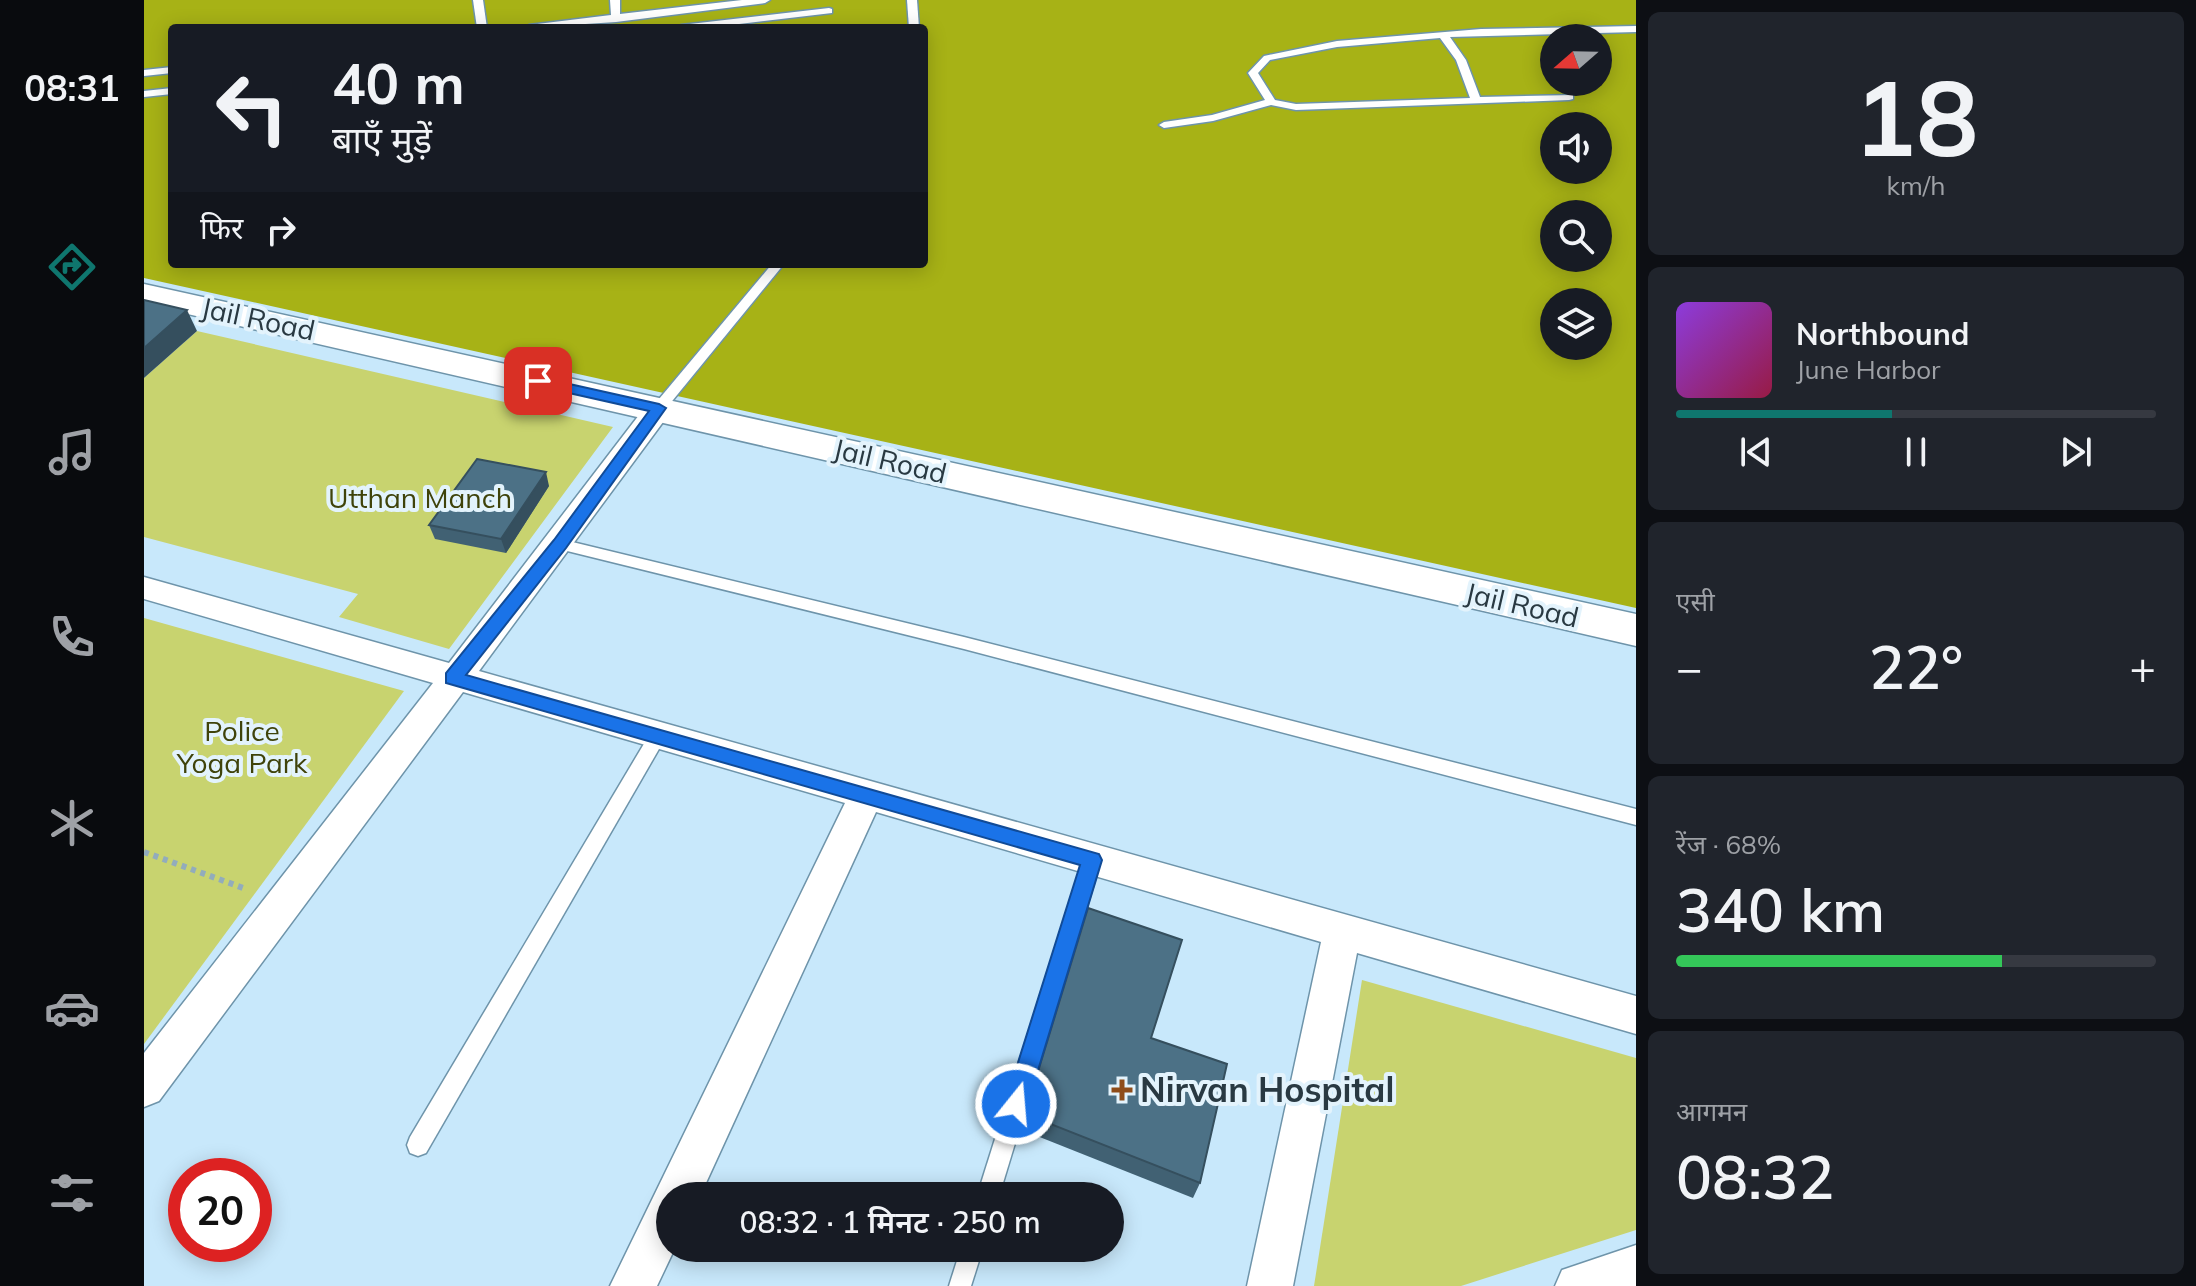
<!DOCTYPE html>
<html lang="hi">
<meta charset="utf-8">
<style>
body{margin:0;font-family:Mulish,"Noto Sans Devanagari",sans-serif;background:#20242c;color:#f1f3f6;height:100vh;display:flex;flex-direction:column;font-size:30px;white-space:nowrap}
*{box-sizing:border-box;margin:0}
p{font-size:26px;color:#9ea1a6}
.icon{flex:none;width:44px;height:44px;fill:none;stroke:currentColor;stroke-width:2;stroke-linecap:round;stroke-linejoin:round}
.map{position:relative;flex:1;overflow:hidden}
.panel{display:flex;flex-direction:column;gap:12px;padding:12px;background:#0d0f14;width:560px}
.panel>*{flex:none}
.banner{position:absolute;left:24px;top:24px;width:760px;height:244px;border-radius:8px;box-shadow:0 4px 20px #0003;background:#171b24;color:#f1f3f6;overflow:hidden}
.needle{width:52px;rotate:250deg}
.tools{position:absolute;left:1396px;top:24px;display:grid;gap:16px}
.tools a{display:grid;place-items:center;width:72px;height:72px;border-radius:50%;background:#171b24;box-shadow:0 4px 20px #0003;font-size:40px}
.speed{position:absolute;left:24px;top:1158px;display:flex;gap:16px;font-size:40px;font-weight:700;text-align:center}
.speed>*{display:grid;place-content:center;width:104px;height:104px;border-radius:50%;background:#171b24;box-shadow:0 4px 20px #0003;line-height:1}
.speed .limit{border:12px solid #d22;background:#fff;color:#111}
.pin{position:absolute;display:grid;place-items:center;width:68px;height:68px;color:#fff;margin:-34px;border-radius:16px;box-shadow:0 4px 12px #0006}
.me{position:absolute;width:88px;margin:-44px;rotate:17deg;stroke-linejoin:round;filter:drop-shadow(0 0 6px #0008)}
.turn{display:flex;align-items:center;gap:28px;height:168px;padding:0 32px;font-size:36px}
.turn .icon{width:104px;height:104px;stroke-width:2.5}
.turn b{display:block;font-size:56px;line-height:68px}
.then{display:flex;align-items:center;height:76px;padding:0 32px;background:#0003;gap:16px;font-size:30px}
.big{font-size:60px;font-weight:600;line-height:1.1}
.panel .card{flex:1;display:flex;flex-direction:column;justify-content:center;gap:12px;min-width:0;padding:0 28px;border-radius:12px;background:#20242c}
.panel .dial{align-items:center;gap:0}
.dial b{font-size:104px;line-height:1}
.song{display:flex;align-items:center;gap:24px}
.cover{width:96px;height:96px;border-radius:12px;background:linear-gradient(135deg,hsl(270 70% 55%),hsl(340 70% 35%))}
.played{height:8px;border-radius:4px;background:linear-gradient(90deg,#0f766e 45%,#363941 45%)}
.keys{display:flex;justify-content:space-around;direction:ltr}
.heat{display:flex;justify-content:space-between;align-items:center;font-size:44px;direction:ltr}
.charge{height:12px;border-radius:6px;background:linear-gradient(90deg,#34c759 68%,#363941 0)}
.trip{position:absolute;left:512px;top:1182px;width:468px;height:80px;border-radius:40px;background:#171b24;box-shadow:0 4px 20px #0003;font-weight:600;line-height:80px;text-align:center}
main{display:flex;flex:1;min-height:0}
.menu{display:flex;flex-direction:column;width:144px;justify-content:space-around;align-items:center;background:#090b0e;color:#9ea1a6}
.menu .icon{width:56px;height:56px}
.menu .on{color:#0f766e}
.menu b{font-size:36px;color:#f1f3f6}
.map>svg:first-child{display:block}
.green{fill:#c8d36f}
.forest{fill:#a7b216;fill-rule:evenodd}
.lines{fill:none;stroke-linecap:round;stroke-linejoin:round}
.lane-casing{stroke:#6e94aa;stroke-width:3}
.street-casing{stroke:#6e94aa;stroke-width:3}
.secondary-casing{stroke:#6e94aa;stroke-width:3}
.path{stroke:#92acbc;stroke-width:6;stroke-dasharray:5 5;stroke-linecap:butt}
.lane{fill:#fff;fill-rule:evenodd}
.street{fill:#fff;fill-rule:evenodd}
.secondary{fill:#fff;fill-rule:evenodd}
.wall{fill:#416173}
.shaded-wall{fill:#354f5e}
.building{fill:#4c7186;stroke:#354f5e;stroke-width:2}
.route{fill:#1a73e8;stroke:#114b97;stroke-width:2}
.poi-dot{fill:#8e4c19;stroke:#e3f3fc;stroke-width:3}
.labels{text-anchor:middle;stroke-width:8;stroke-linejoin:round;paint-order:stroke}
.street-label{font-size:28px;fill:#293942;stroke:#e3f3fc}
.park-label{font-size:28px;fill:#3f430a;stroke:#e3f3fc}
.near-poi-label{font-size:34px;font-weight:bold;fill:#293942;stroke:#e3f3fc;text-anchor:start}
</style>
<main>
<nav class="menu">
<b>08:31</b>
<svg class="icon on" aria-label="directions" viewBox="0 0 24 24"><path d="M12 3l9 9-9 9-9-9zM9 14v-3h6M13 9l2 2-2 2"/></svg>
<svg class="icon" aria-label="music" viewBox="0 0 24 24"><path d="M9 18V5l10-2v13"/><circle cx="6" cy="18" r="3"/><circle cx="16" cy="16" r="3"/></svg>
<svg class="icon" aria-label="phone" viewBox="0 0 24 24"><path d="M5 4h4l2 5-3 2q2 4 5 5l2-3 5 2v4C11 20 4 13 5 4z"/></svg>
<svg class="icon" aria-label="climate" viewBox="0 0 24 24"><path d="M12 3v18M4 7l16 10M4 17L20 7"/></svg>
<svg class="icon" aria-label="car" viewBox="0 0 24 24"><path d="M5 17H2v-5l4-1 3-4h7l3 4 3 1v5h-3M9 17h6M6 11h13"/><circle cx="7" cy="17" r="2"/><circle cx="17" cy="17" r="2"/></svg>
<svg class="icon" aria-label="filters" viewBox="0 0 24 24"><path d="M4 7h16M4 17h16"/><circle cx="9" cy="7" r="2"/><circle cx="15" cy="17" r="2"/></svg>
</nav>
<div class="map">
<svg width="1492" height="1286" viewBox="0 0 1492 1286">
<rect width="100%" height="100%" fill="#c8e8fb"/>
<g class="green">
<path d="M53,331L469,427L305,649L195,617L214,594L0,537V378Z"/>
<path d="M0,618L260,691L0,1044Z"/>
<path d="M1218,980L1492,1058V1230L1317,1286H1170Z"/>
</g>
<path class="forest" d="M0,0H1492V608L0,278ZM28,28H780V264H28ZM1410,38H1454V82H1410ZM1410,126H1454V170H1410ZM1410,214H1454V258H1410ZM1410,302H1454V346H1410Z"/>
<g class="lines">
<defs>
<g id="lane">
<path d="M329,0H339L343,28H333Z"/>
<path d="M466,0H476V14L598,0H626L621,3L472,22L380,28L385,25L467,15Z"/>
<path d="M763,0H773L775,28H765Z"/>
<path d="M685,8L688,9V13L562,28H532L537,25Z"/>
<path d="M1492,26V32L1306,37L1322,60L1336,97L1429,95V99L1425,100L1152,110L1127,105L1069,121L1020,128L1015,125L1020,122L1068,115L1121,100L1104,73L1120,56L1193,41L1337,29ZM1296,38L1312,60L1326,98L1152,104L1131,100L1114,73L1126,60L1193,47Z"/>
<path d="M28,67V73L0,76V70Z"/>
<path d="M28,88V94L0,97V91Z"/>
<path d="M628,264H640L520,411H510V405Z"/>
<path d="M416,539L820,637L1492,809V825L820,649L411,548L409,544L411,540Z"/>
<path d="M513,730L519,732L521,737L519,742L282,1153L274,1156L266,1153L263,1145L266,1137L507,732Z"/>
<path d="M948,852L954,854L957,860L855,1196H833L939,860L942,854Z"/>
<path d="M817,1248H839L827,1286H805Z"/>
</g>
<g id="street">
<path d="M515,399L525,402L529,408L525,414L335,671L1492,996V1034L1213,953L1149,1286H1103L1177,942L732,812L556,1196H526V1248H531L513,1286H466L701,803L319,692L15,1101L0,1107V1053L289,683L0,599V577L305,663L505,402Z"/>
<path d="M1492,1245V1286H1411L1418,1270Z"/>
</g>
<path id="secondary" d="M0,284L1492,614V646L0,304Z"/>
</defs>
<use href="#lane" class="lane-casing"/>
<use href="#street" class="street-casing"/>
<use href="#secondary" class="secondary-casing"/>
<path class="path" d="M0,852L102,889"/>
<use href="#lane" class="lane"/>
<use href="#street" class="street"/>
<use href="#secondary" class="secondary"/>
</g>
<g class="wall">
<path d="M405,486L362,553L291,539L285,525Z"/>
<path d="M1007,1038L1056,1183L1049,1198L878,1130L881,1114Z"/>
</g>
<g class="shaded-wall">
<path d="M43,310L53,331L0,378V348Z"/>
<path d="M402,472L405,486L362,553L357,539Z"/>
</g>
<g class="building">
<path d="M0,300L43,310L0,348Z"/>
<path d="M333,459L402,472L357,539L285,525Z"/>
<path d="M944,908L1038,940L1007,1038L1083,1064L1056,1183L881,1114Z"/>
</g>
<path class="route" d="M394,377L515,404L522,408L422,548L322,675L955,854L958,860L881,1113L872,1116L864,1113L861,1104L936,865L302,683V673L410,540L505,411L389,385V378Z"/>
<path class="poi-dot" d="M974 1078h8v8h8v8h-8v8h-8v-8h-8v-8h8z"/>
<g class="labels">
<g class="street-label">
<text transform="translate(114 319) rotate(12)" y="10">Jail Road</text>
<text transform="translate(746 461) rotate(13)" y="10">Jail Road</text>
<text transform="translate(1378 605) rotate(13)" y="10">Jail Road</text>
</g>
<g class="park-label">
<text x="276" y="508">Utthan Manch</text>
<text x="98" y="741">Police<tspan x="98" dy="32">Yoga Park</tspan></text>
</g>
<g class="near-poi-label">
<text x="996" y="1102">Nirvan Hospital</text>
</g>
</g>
</svg>
<div class="tools">
<a><svg class="needle" viewBox="-14 -14 28 28"><path d="M0-13l5 13h-10z" fill="#e53935"/><path d="M0 13l5-13h-10z" fill="#9ea1a6"/></svg></a>
<a><svg class="icon" aria-label="sound" viewBox="0 0 24 24"><path d="M4 9h4l5-4v14l-5-4H4zM17 9q2 3 0 6"/></svg></a>
<a><svg class="icon" aria-label="search" viewBox="0 0 24 24"><circle cx="10" cy="10" r="6"/><path d="M15 15l6 6"/></svg></a>
<a><svg class="icon" aria-label="layers" viewBox="0 0 24 24"><path d="M12 4l9 5-9 5-9-5zM3 14l9 5 9-5"/></svg></a>
</div>
<div class="speed"><div class="limit">20</div></div>
<div class="pin" style="left:394px;top:381px;background:#d93025"><svg class="icon" aria-label="arrive" viewBox="0 0 24 24"><path d="M6 21V4h12l-3 4 3 4H6"/></svg></div>
<svg class="me" style="left:872px;top:1104px" viewBox="-20 -20 40 40"><circle r="17" fill="#1a73e8" stroke="#fff" stroke-width="3"/><path d="M0-11L8 9 0 5-8 9z" fill="#fff"/></svg>
<div class="trip">08:32 · 1 मिनट · 250 m</div>
<div class="banner">
<div class="turn"><svg class="icon" aria-label="left" viewBox="0 0 24 24"><path d="M17 20v-9H6M10 6l-5 5 5 5"/></svg><div><b>40 m</b>बाएँ मुड़ें</div></div>
<div class="then">फिर<svg class="icon" aria-label="right" viewBox="0 0 24 24"><path d="M7 20v-9h11M14 6l5 5-5 5"/></svg></div>
</div>
</div>
<section class="panel">
<div class="card dial"><b>18</b><p>km/h</p></div>
<div class="card">
<div class="song"><i class="cover"></i><div><b>Northbound</b><p>June Harbor</p></div></div>
<div class="played"></div>
<div class="keys"><svg class="icon" aria-label="previous" viewBox="0 0 24 24"><path d="M18 5L8 12l10 7zM5 5v14"/></svg><svg class="icon" aria-label="pause" viewBox="0 0 24 24"><path d="M8 5v14M16 5v14"/></svg><svg class="icon" aria-label="next" viewBox="0 0 24 24"><path d="M6 5l10 7-10 7zM19 5v14"/></svg></div>
</div>
<div class="card"><p>एसी</p>
<div class="heat"><a>−</a><b class="big">22°</b><a>+</a></div>
</div>
<div class="card"><p>रेंज · 68%</p><b class="big">340 km</b><div class="charge"></div></div>
<div class="card"><p>आगमन</p><b class="big">08:32</b></div>
</section>
</main>
